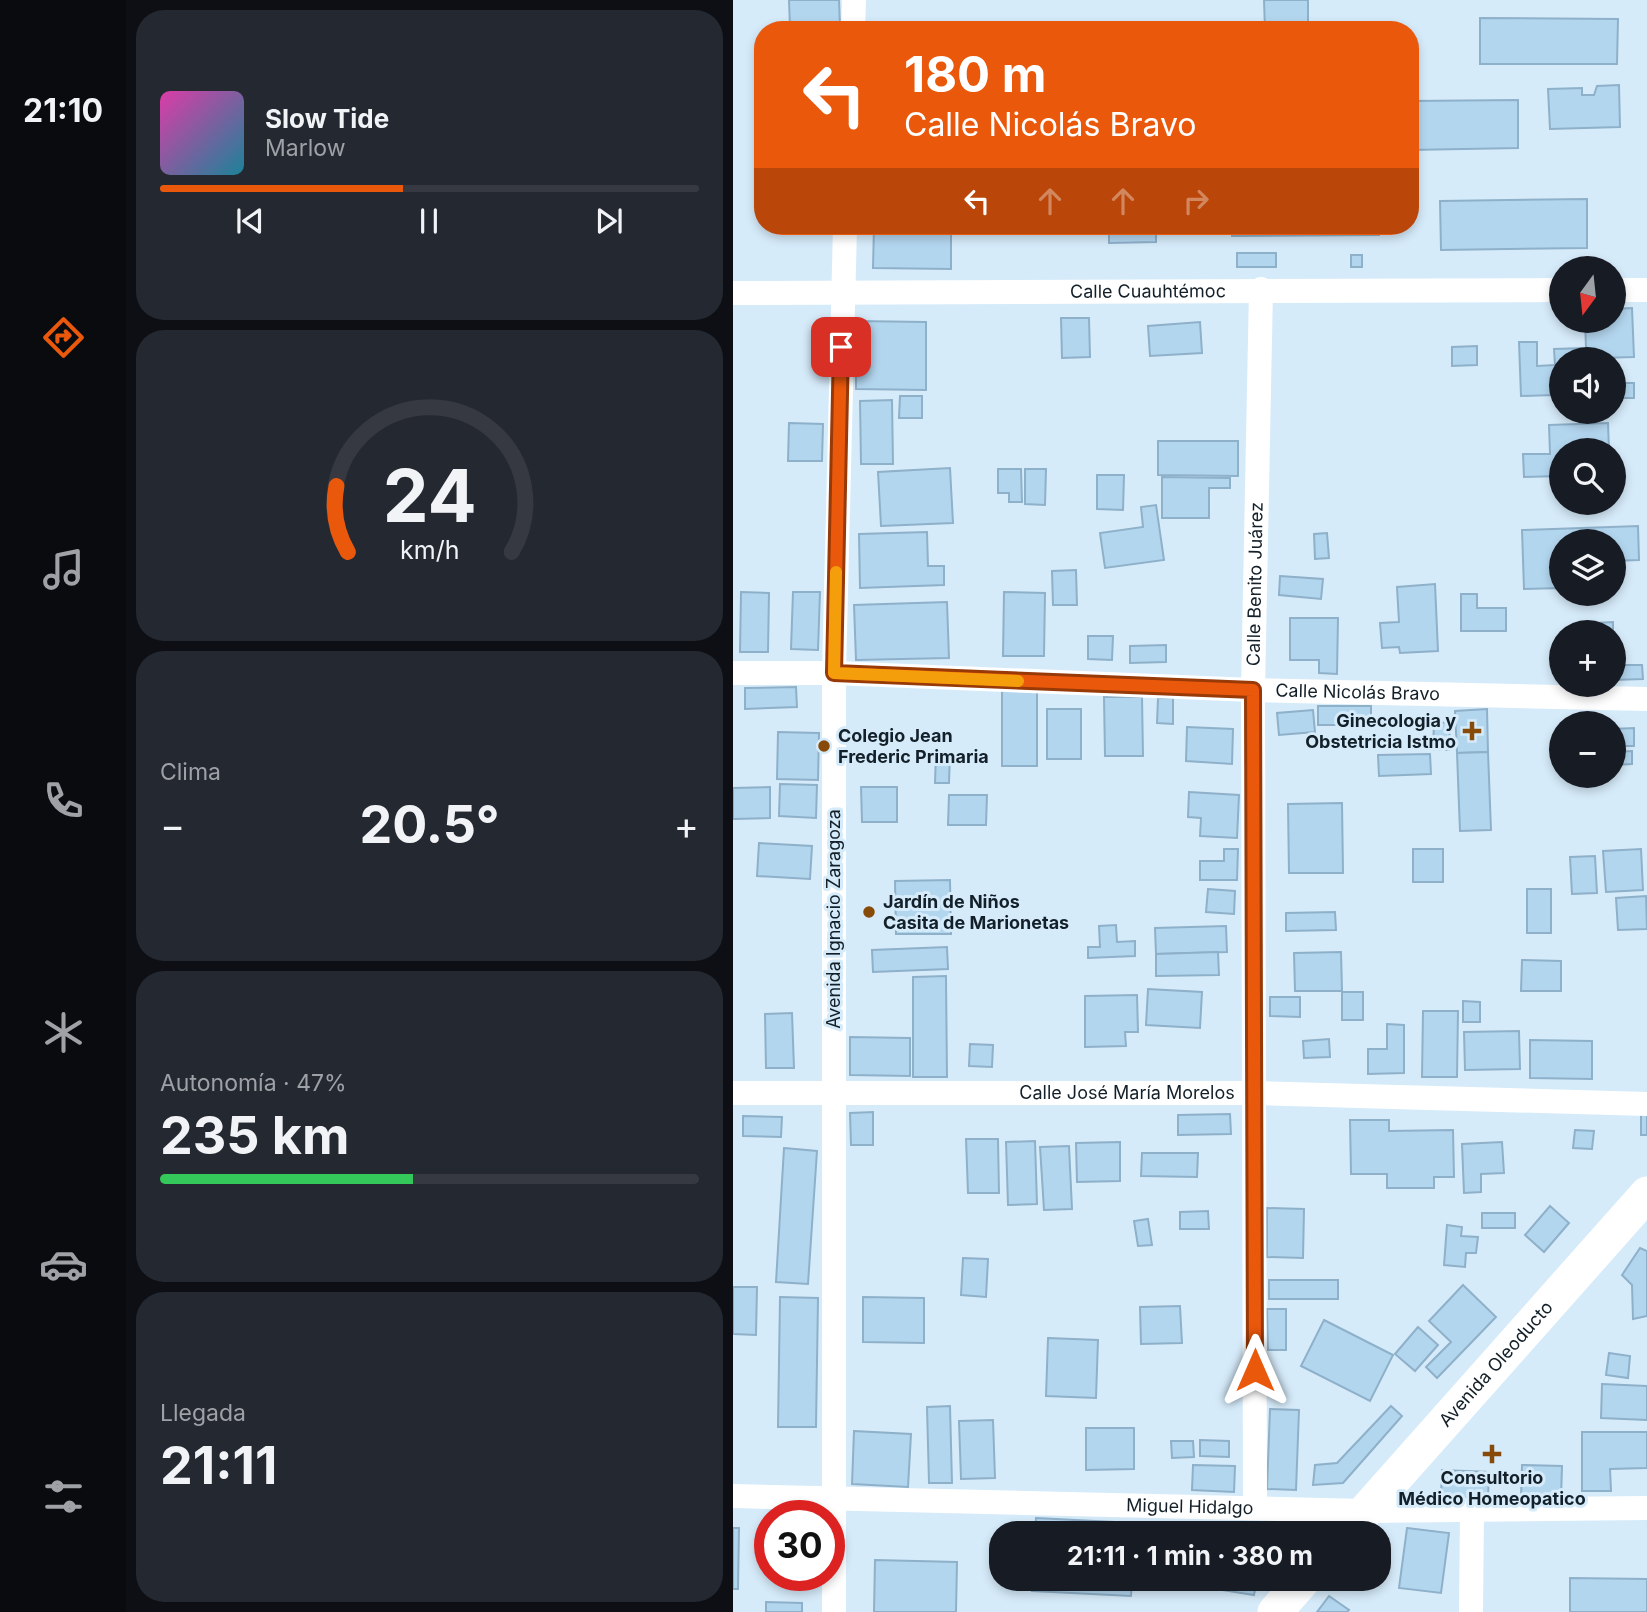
<!DOCTYPE html>
<html lang="es">
<meta charset="utf-8">
<style>
body{margin:0;font-family:Inter,sans-serif;background:#242831;color:#f1f3f6;height:100vh;display:flex;flex-direction:column;font-size:26px;white-space:nowrap}
*{box-sizing:border-box;margin:0}
p{font-size:23px;color:#9ea1a6}
.icon{flex:none;width:38px;height:38px;fill:none;stroke:currentColor;stroke-width:2;stroke-linecap:round;stroke-linejoin:round}
.map{position:relative;flex:1;overflow:hidden}
.sheet{display:flex;flex-direction:column;gap:10px;padding:10px;background:#0d0f14;width:607px}
.sheet>*{flex:none}
.banner{position:absolute;left:21px;top:21px;width:665px;height:214px;border-radius:28px;box-shadow:0 4px 10px #0003;background:#ea580c;color:#fff;overflow:hidden}
.needle{width:46px;rotate:195deg}
.fabs{position:absolute;left:816px;top:256px;display:grid;gap:14px}
.fabs a{display:grid;place-items:center;width:77px;height:77px;border-radius:50%;background:#171b24;box-shadow:0 4px 10px #0003;font-size:35px}
.speed{position:absolute;left:21px;top:1500px;display:flex;gap:14px;font-size:35px;font-weight:700;text-align:center}
.speed>*{display:grid;place-content:center;width:91px;height:91px;border-radius:50%;background:#171b24;box-shadow:0 4px 10px #0003;line-height:1}
.speed .limit{border:10px solid #d22;background:#fff;color:#111}
.pin{position:absolute;display:grid;place-items:center;width:60px;height:60px;color:#fff;margin:-30px;border-radius:14px;box-shadow:0 4px 10px #0006}
.me{position:absolute;width:77px;margin:-38px;rotate:0deg;stroke-linejoin:round;filter:drop-shadow(0 0 5px #0008)}
.turn{display:flex;align-items:center;gap:24px;height:147px;padding:0 35px;font-size:32px}
.turn .icon{width:91px;height:91px;stroke-width:2.5}
.turn b{display:block;font-size:49px;line-height:60px}
.lanes{display:flex;align-items:center;height:66px;padding:0 35px;background:#0003;justify-content:center;gap:35px;direction:ltr}
.lanes .off{opacity:.35}
.big{font-size:52px;font-weight:700;line-height:1.1}
.sheet .card{flex:1;display:flex;flex-direction:column;justify-content:center;gap:10px;min-width:0;padding:0 24px;border-radius:28px;background:#242831}
.sheet .dial{align-items:center;gap:0}
.dial svg{height:182px;overflow:visible;fill:none;stroke:#363941;stroke-width:7;stroke-linecap:round;text-anchor:middle}
.dial text{fill:#f1f3f6;stroke:none}
.song{display:flex;align-items:center;gap:21px}
.cover{width:84px;height:84px;border-radius:10px;background:linear-gradient(135deg,hsl(320 70% 55%),hsl(190 70% 35%))}
.played{height:7px;border-radius:4px;background:linear-gradient(90deg,#ea580c 45%,#363941 45%)}
.keys{display:flex;justify-content:space-around;direction:ltr}
.heat{display:flex;justify-content:space-between;align-items:center;font-size:38px;direction:ltr}
.charge{height:10px;border-radius:5px;background:linear-gradient(90deg,#34c759 47%,#363941 0)}
.trip{position:absolute;left:256px;top:1521px;width:402px;height:70px;border-radius:28px;background:#171b24;box-shadow:0 4px 10px #0003;font-weight:700;line-height:70px;text-align:center}
main{display:flex;flex:1;min-height:0}
.dock{display:flex;flex-direction:column;width:126px;justify-content:space-around;align-items:center;background:#090b0e;color:#9ea1a6}
.dock .icon{width:49px;height:49px}
.dock .active{color:#ea580c}
.dock b{font-size:32px;color:#f1f3f6}
.map>svg:first-child{display:block}
.building{fill:#b3d6ef;stroke:#8eb0c9;stroke-width:2}
.lines{fill:none;stroke-linecap:round;stroke-linejoin:round}
.street{stroke:#fff;stroke-width:24}
.secondary{stroke:#fff;stroke-width:35}
.route-casing{stroke:#983908;stroke-width:18}
.route{stroke:#ea580c;stroke-width:12}
.slow{stroke:#f59e0b;stroke-width:12}
.poi-dot{fill:#874a08;stroke:#d6ebfa;stroke-width:2.5}
.labels{text-anchor:middle;stroke-width:6;stroke-linejoin:round;paint-order:stroke}
.street-label{font-size:18px;fill:#132029;stroke:#d6ebfa}
.poi-label{font-size:18px;font-weight:bold;fill:#132029;stroke:#d6ebfa;text-anchor:start}
</style>
<main>
<nav class="dock">
<b>21:10</b>
<svg class="icon active" aria-label="directions" viewBox="0 0 24 24"><path d="M12 3l9 9-9 9-9-9zM9 14v-3h6M13 9l2 2-2 2"/></svg>
<svg class="icon" aria-label="music" viewBox="0 0 24 24"><path d="M9 18V5l10-2v13"/><circle cx="6" cy="18" r="3"/><circle cx="16" cy="16" r="3"/></svg>
<svg class="icon" aria-label="phone" viewBox="0 0 24 24"><path d="M5 4h4l2 5-3 2q2 4 5 5l2-3 5 2v4C11 20 4 13 5 4z"/></svg>
<svg class="icon" aria-label="climate" viewBox="0 0 24 24"><path d="M12 3v18M4 7l16 10M4 17L20 7"/></svg>
<svg class="icon" aria-label="car" viewBox="0 0 24 24"><path d="M5 17H2v-5l4-1 3-4h7l3 4 3 1v5h-3M9 17h6M6 11h13"/><circle cx="7" cy="17" r="2"/><circle cx="17" cy="17" r="2"/></svg>
<svg class="icon" aria-label="filters" viewBox="0 0 24 24"><path d="M4 7h16M4 17h16"/><circle cx="9" cy="7" r="2"/><circle cx="15" cy="17" r="2"/></svg>
</nav>
<section class="sheet">
<div class="card">
<div class="song"><i class="cover"></i><div><b>Slow Tide</b><p>Marlow</p></div></div>
<div class="played"></div>
<div class="keys"><svg class="icon" aria-label="previous" viewBox="0 0 24 24"><path d="M18 5L8 12l10 7zM5 5v14"/></svg><svg class="icon" aria-label="pause" viewBox="0 0 24 24"><path d="M8 5v14M16 5v14"/></svg><svg class="icon" aria-label="next" viewBox="0 0 24 24"><path d="M6 5l10 7-10 7zM19 5v14"/></svg></div>
</div>
<div class="card dial"><svg viewBox="0 0 100 80">
<path d="M14 69A42 42 0 1 1 86 69"/>
<path d="M14 69A42 42 0 0 1 9 40" stroke="#ea580c"/>
<text x="50" y="56" font-size="32" font-weight="700">24</text>
<text x="50" y="72" font-size="11">km/h</text>
</svg></div>
<div class="card"><p>Clima</p>
<div class="heat"><a>−</a><b class="big">20.5°</b><a>+</a></div>
</div>
<div class="card"><p>Autonomía · 47%</p><b class="big">235 km</b><div class="charge"></div></div>
<div class="card"><p>Llegada</p><b class="big">21:11</b></div>
</section>
<div class="map">
<svg width="914" height="1612" viewBox="0 0 914 1612">
<rect width="100%" height="100%" fill="#d6ebfa"/>
<g class="building">
<path d="M56,0H106L107,26L57,28Z"/>
<path d="M531,0H575V30H532Z"/>
<path d="M747,18L885,19L884,64H747Z"/>
<path d="M886,85L887,127L817,129L815,89L849,88V95H861L864,86Z"/>
<path d="M785,100V148L677,150V101Z"/>
<path d="M854,199V248L708,250L707,201Z"/>
<path d="M141,226H218V269L140,268Z"/>
<path d="M376,226H423V242L376,243Z"/>
<path d="M499,226H646V235L499,236Z"/>
<rect x="504" y="253" width="39" height="14"/>
<rect x="618" y="255" width="11" height="12"/>
<path d="M899,308L901,357L828,359V400H822L821,395L788,396L786,342H804V366L822,365L821,349L853,348L852,320H880V309Z"/>
<path d="M328,318H356L357,357L329,358Z"/>
<path d="M123,321L193,322V390L123,389Z"/>
<path d="M467,322L469,353L417,356L415,326Z"/>
<path d="M744,346V365L719,366V347Z"/>
<rect x="880" y="383" width="21" height="15"/>
<path d="M167,396H189V418H166Z"/>
<path d="M159,400L160,464H128L127,401Z"/>
<path d="M56,423L90,424L89,461H55Z"/>
<path d="M875,423L876,450H828V476L791,477L790,454H817L816,425Z"/>
<path d="M425,441H505V476L425,475Z"/>
<path d="M217,468L220,523L148,526L145,472Z"/>
<path d="M265,469H288L289,502H276V493H265Z"/>
<path d="M292,469H313L312,505L292,504Z"/>
<path d="M364,475H391L390,510L364,509Z"/>
<path d="M429,477L497,478V488H476V518H429Z"/>
<path d="M423,505L431,560L372,568L367,533L410,527L408,507Z"/>
<path d="M905,526L906,560L880,561V541H828V588L791,589L789,530Z"/>
<path d="M194,532L195,566H211V585L127,588L126,534Z"/>
<path d="M594,533L596,558L582,559L581,534Z"/>
<path d="M343,570L344,605H320L319,571Z"/>
<path d="M547,576L590,579L588,599L546,595Z"/>
<path d="M702,584L705,651L667,653L666,647L649,648L647,623L666,622L664,587Z"/>
<path d="M8,592L36,593L35,652H7Z"/>
<path d="M60,592H87L85,650L58,649Z"/>
<path d="M271,592L312,593L311,656H270Z"/>
<path d="M728,594H744V608H773V631H728Z"/>
<path d="M214,602L216,658L123,660L121,605Z"/>
<path d="M557,618H605L604,674L586,673V660H557Z"/>
<path d="M880,622V632H842V624Z"/>
<path d="M355,636H380L379,660L355,659Z"/>
<path d="M433,645V662L397,663V646Z"/>
<path d="M880,657L883,665H909L910,679L880,680Z"/>
<path d="M63,687L64,707L12,709V688Z"/>
<rect x="269" y="691" width="35" height="75"/>
<path d="M371,697H409L410,756H372Z"/>
<path d="M425,698H440V724L424,723Z"/>
<rect x="585" y="706" width="53" height="19"/>
<rect x="314" y="709" width="34" height="50"/>
<path d="M754,709L755,752L724,753L722,711Z"/>
<path d="M580,710L582,732L546,735L544,713Z"/>
<path d="M701,722L717,723L716,750H700Z"/>
<path d="M454,727L500,729L499,764L453,761Z"/>
<path d="M901,728V746H880V729Z"/>
<path d="M45,732L86,733L85,780L44,779Z"/>
<path d="M899,751V764L880,765V752Z"/>
<path d="M755,752L758,830L727,831L724,753Z"/>
<path d="M203,753H217L216,783H202Z"/>
<path d="M697,754L698,774L646,776L645,755Z"/>
<path d="M47,784L84,785L83,818L46,816Z"/>
<path d="M37,787V818L0,819V788Z"/>
<path d="M128,787H164V822H129Z"/>
<path d="M456,792L506,795L504,838L467,836L468,818L455,817Z"/>
<path d="M216,795H254L253,825H215Z"/>
<path d="M609,803L610,873H556L555,804Z"/>
<path d="M26,843L79,846L77,879L24,876Z"/>
<path d="M491,849H505L504,880H467V861H491Z"/>
<rect x="680" y="849" width="30" height="33"/>
<path d="M908,849L910,890L873,892L870,851Z"/>
<path d="M862,856L864,893L839,894L837,857Z"/>
<path d="M217,880L218,934H163L162,881Z"/>
<path d="M475,889L502,891L501,914L473,912Z"/>
<rect x="794" y="889" width="24" height="44"/>
<path d="M913,896L914,929L885,930L883,898Z"/>
<path d="M602,912L603,930L553,931V913Z"/>
<path d="M383,925L384,942L402,941V956L355,958V947H367L366,926Z"/>
<path d="M493,926L494,952L423,954L422,928Z"/>
<path d="M214,947L215,969L140,972L139,950Z"/>
<path d="M485,952L486,975L423,976V954Z"/>
<path d="M608,952L609,991H562L561,953Z"/>
<path d="M789,960L828,961V991H788Z"/>
<path d="M213,976L214,1077H180V977Z"/>
<path d="M415,989L469,992L467,1028L413,1025Z"/>
<rect x="609" y="992" width="21" height="28"/>
<path d="M404,995L405,1032H392L393,1046L352,1047V996Z"/>
<path d="M537,997H567V1017L537,1016Z"/>
<path d="M730,1001L747,1002V1022H730Z"/>
<path d="M690,1011H725L724,1077H689Z"/>
<path d="M59,1013L61,1068H33L32,1014Z"/>
<path d="M654,1024L671,1025V1073L635,1074V1049H654Z"/>
<path d="M786,1031L787,1069L732,1070L731,1032Z"/>
<path d="M117,1037L177,1038V1076L117,1075Z"/>
<path d="M596,1039L597,1057L571,1058L570,1041Z"/>
<path d="M797,1040L859,1041V1079L797,1078Z"/>
<path d="M237,1044L260,1045L259,1067L236,1066Z"/>
<path d="M140,1112V1145H118L117,1113Z"/>
<path d="M497,1114L498,1134L445,1135V1115Z"/>
<rect x="908" y="1115" width="6" height="20"/>
<path d="M10,1116L49,1117L48,1137L10,1136Z"/>
<path d="M617,1120H656V1131L720,1130L721,1177H701V1188H654V1174H618Z"/>
<path d="M842,1130L861,1131L859,1149L840,1148Z"/>
<path d="M233,1139H265L266,1193H235Z"/>
<path d="M302,1141L304,1204L275,1205L273,1142Z"/>
<path d="M387,1142V1181L344,1182L343,1143Z"/>
<path d="M769,1142L771,1173L748,1174V1192L731,1193L729,1144Z"/>
<path d="M336,1146L339,1209L311,1210L307,1147Z"/>
<path d="M51,1148L84,1151L75,1284L43,1282Z"/>
<path d="M409,1153H465L464,1177L408,1176Z"/>
<path d="M817,1206L836,1223L811,1252L792,1235Z"/>
<path d="M534,1208L571,1209L570,1258L534,1257Z"/>
<path d="M475,1211L476,1229H447V1212Z"/>
<rect x="749" y="1213" width="33" height="15"/>
<path d="M415,1219L419,1245L405,1246L401,1221Z"/>
<path d="M714,1225L729,1227L728,1236L745,1237L743,1253H733L732,1267L711,1265Z"/>
<path d="M907,1248L914,1251V1316L900,1319L899,1285L889,1275Z"/>
<path d="M230,1258L255,1259L253,1297L228,1295Z"/>
<rect x="536" y="1280" width="69" height="19"/>
<path d="M730,1285L763,1317L704,1378L693,1367L718,1342L696,1321Z"/>
<path d="M0,1287H24L23,1335L0,1334Z"/>
<path d="M47,1297L85,1298L83,1427H45Z"/>
<path d="M130,1297L191,1298V1343L130,1342Z"/>
<path d="M447,1306L449,1343L408,1344L407,1307Z"/>
<path d="M534,1309H553V1350H535Z"/>
<path d="M591,1320L660,1355L637,1401L568,1366Z"/>
<path d="M685,1327L705,1345L682,1371L662,1354Z"/>
<path d="M315,1338L365,1340L363,1398L313,1396Z"/>
<path d="M876,1353L897,1356L895,1378L873,1375Z"/>
<path d="M869,1384L914,1386V1420L868,1418Z"/>
<path d="M217,1406L219,1483H196L194,1407Z"/>
<path d="M658,1406L669,1416L610,1483L580,1485L582,1465L604,1463Z"/>
<path d="M537,1409L566,1410L563,1490L534,1489Z"/>
<path d="M260,1420L262,1478L228,1479L226,1421Z"/>
<path d="M353,1428H401V1469L353,1470Z"/>
<path d="M121,1431L178,1434L175,1487L119,1484Z"/>
<path d="M849,1432H914V1468L877,1469L878,1491H849Z"/>
<path d="M467,1440L496,1441V1457L467,1456Z"/>
<path d="M438,1441H460L461,1457L439,1458Z"/>
<path d="M460,1465L502,1466L501,1492L459,1490Z"/>
<path d="M789,1465L829,1466L828,1499L788,1498Z"/>
<path d="M709,1470L756,1472L755,1498L708,1497Z"/>
<path d="M303,1518L401,1523V1533H302Z"/>
<path d="M0,1528H6L5,1589H0Z"/>
<path d="M674,1528L716,1533L708,1593L666,1588Z"/>
<path d="M142,1560L224,1562L223,1612H141Z"/>
<path d="M300,1578H399L398,1596L299,1591Z"/>
<path d="M491,1578H524L521,1595L489,1590Z"/>
<path d="M837,1578L914,1579V1612H837Z"/>
<path d="M596,1596L616,1610L614,1612H584Z"/>
<path d="M33,1602L69,1603V1612H33Z"/>
</g>
<g class="lines">
<g class="street">
<path d="M120,30L121,0"/>
<path d="M880,290H914"/>
<path id="s1" d="M0,293L828,290"/>
<path id="s2" d="M0,673H101L520,690L914,699"/>
<path id="s3" d="M0,1093H520L914,1104"/>
<path id="s4" d="M0,1496L632,1511L914,1508"/>
<path id="s5" d="M522,1508L520,690L528,289"/>
<path d="M101,1612V673L112,226"/>
<path d="M738,1612L739,1510"/>
</g>
<g class="secondary">
<path id="s6" d="M613,1533L914,1194"/>
<path d="M542,1612L572,1578"/>
</g>
</g>
<g class="lines">
<defs>
<path id="route" d="M108,347L101,673L520,690L522,1370"/>
</defs>
<use href="#route" class="route-casing"/>
<use href="#route" class="route"/>
<path class="slow" d="M103,572L101,673L285,681"/>
</g>
<g class="poi-dot">
<path d="M735.5 720.5h7v7h7v7h-7v7h-7v-7h-7v-7h7z"/>
<circle cx="91" cy="746" r="7"/>
<circle cx="136" cy="912" r="7"/>
<path d="M755.5 1443.5h7v7h7v7h-7v7h-7v-7h-7v-7h7z"/>
</g>
<g class="labels">
<g class="street-label">
<text dy="6" stroke="none"><textPath href="#s1" startOffset="415">Calle Cuauhtémoc</textPath></text>
<text dy="6" stroke="none"><textPath href="#s5" startOffset="924">Calle Benito Juárez</textPath></text>
<text dy="6" stroke="none"><textPath href="#s2" startOffset="625">Calle Nicolás Bravo</textPath></text>
<text transform="translate(101 919) rotate(-90)" y="6">Avenida Ignacio Zaragoza</text>
<text dy="6" stroke="none"><textPath href="#s3" startOffset="394">Calle José María Morelos</textPath></text>
<text dy="6" stroke="none"><textPath href="#s6" startOffset="226">Avenida Oleoducto</textPath></text>
<text dy="6" stroke="none"><textPath href="#s4" startOffset="457">Miguel Hidalgo</textPath></text>
</g>
<g class="poi-label">
<text x="723" y="727" text-anchor="end">Ginecologia y<tspan x="723" dy="21">Obstetricia Istmo</tspan></text>
<text x="105" y="742">Colegio Jean<tspan x="105" dy="21">Frederic Primaria</tspan></text>
<text x="150" y="908">Jardín de Niños<tspan x="150" dy="21">Casita de Marionetas</tspan></text>
<text x="759" y="1484" text-anchor="middle">Consultorio<tspan x="759" dy="21">Médico Homeopatico</tspan></text>
</g>
</g>
</svg>
<div class="fabs">
<a><svg class="needle" viewBox="-14 -14 28 28"><path d="M0-13l5 13h-10z" fill="#e53935"/><path d="M0 13l5-13h-10z" fill="#9ea1a6"/></svg></a>
<a><svg class="icon" aria-label="sound" viewBox="0 0 24 24"><path d="M4 9h4l5-4v14l-5-4H4zM17 9q2 3 0 6"/></svg></a>
<a><svg class="icon" aria-label="search" viewBox="0 0 24 24"><circle cx="10" cy="10" r="6"/><path d="M15 15l6 6"/></svg></a>
<a><svg class="icon" aria-label="layers" viewBox="0 0 24 24"><path d="M12 4l9 5-9 5-9-5zM3 14l9 5 9-5"/></svg></a>
<a>+</a>
<a>−</a>
</div>
<div class="speed"><div class="limit">30</div></div>
<div class="pin" style="left:108px;top:347px;background:#d93025"><svg class="icon" aria-label="arrive" viewBox="0 0 24 24"><path d="M6 21V4h12l-3 4 3 4H6"/></svg></div>
<svg class="me" style="left:522px;top:1370px" viewBox="-20 -20 40 40"><path d="M0-17L14 15 0 8-14 15z" fill="#ea580c" stroke="#fff" stroke-width="4"/></svg>
<div class="trip">21:11 · 1 min · 380 m</div>
<div class="banner">
<div class="turn"><svg class="icon" aria-label="left" viewBox="0 0 24 24"><path d="M17 20v-9H6M10 6l-5 5 5 5"/></svg><div><b>180 m</b>Calle Nicolás Bravo</div></div>
<div class="lanes"><svg class="icon" aria-label="left" viewBox="0 0 24 24"><path d="M17 20v-9H6M10 6l-5 5 5 5"/></svg><svg class="icon off" aria-label="ahead" viewBox="0 0 24 24"><path d="M12 20V5M6 11l6-6 6 6"/></svg><svg class="icon off" aria-label="ahead" viewBox="0 0 24 24"><path d="M12 20V5M6 11l6-6 6 6"/></svg><svg class="icon off" aria-label="right" viewBox="0 0 24 24"><path d="M7 20v-9h11M14 6l5 5-5 5"/></svg></div>
</div>
</div>
</main>
